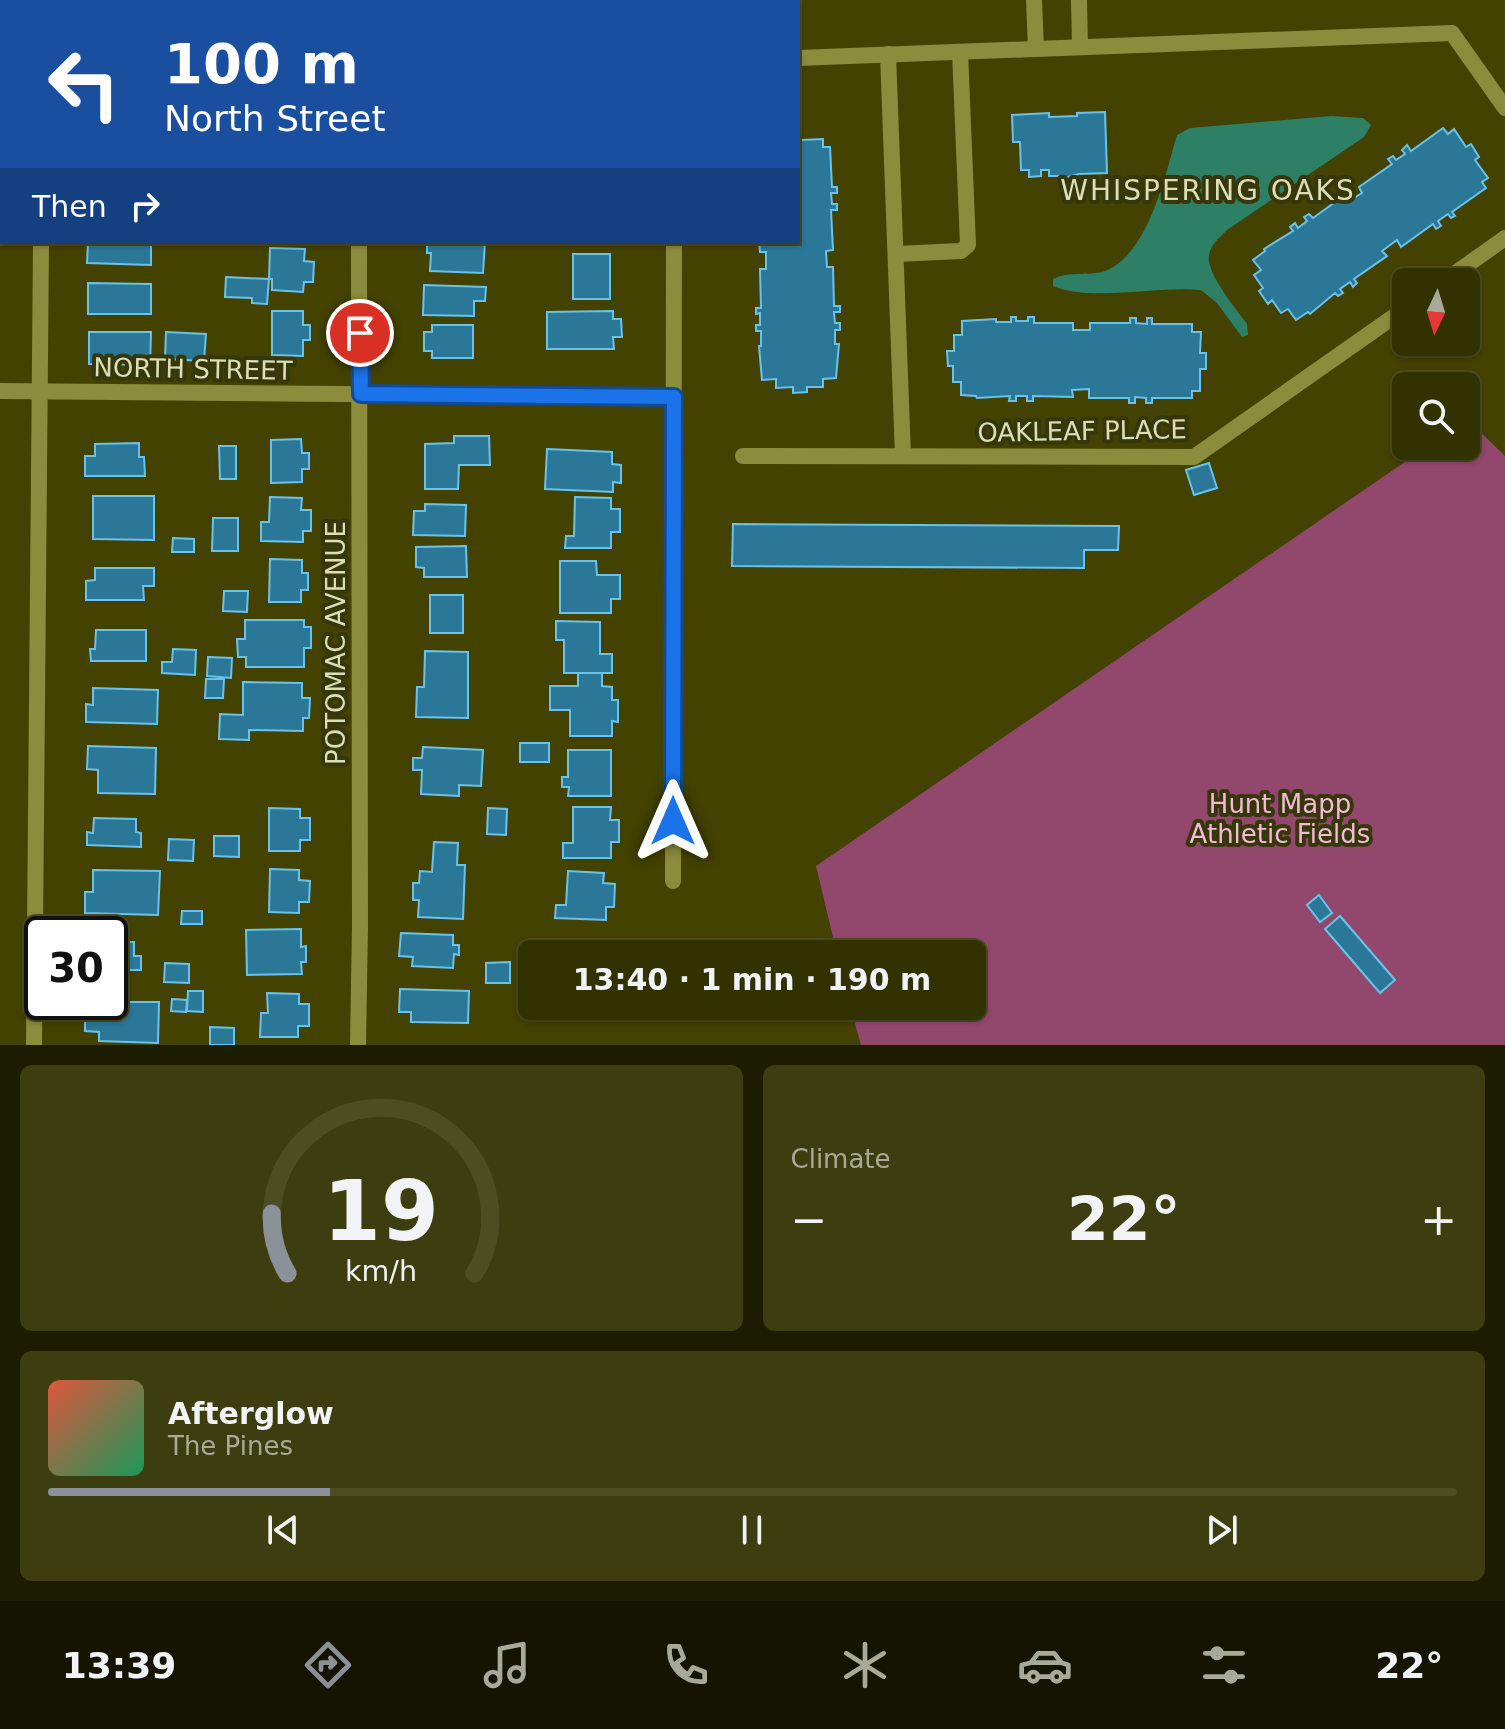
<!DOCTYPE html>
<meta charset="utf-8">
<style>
body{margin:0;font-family:"DejaVu Sans",sans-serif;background:#3d3e0f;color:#f1f3f6;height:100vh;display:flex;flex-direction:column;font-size:30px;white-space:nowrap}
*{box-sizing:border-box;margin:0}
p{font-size:26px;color:#a8aa99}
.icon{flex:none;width:44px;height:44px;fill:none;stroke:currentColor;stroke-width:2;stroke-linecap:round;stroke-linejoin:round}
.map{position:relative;height:1045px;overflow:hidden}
.side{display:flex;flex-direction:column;gap:20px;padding:20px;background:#1c1c00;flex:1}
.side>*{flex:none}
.hud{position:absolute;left:0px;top:0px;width:800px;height:244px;box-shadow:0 2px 6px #0004,0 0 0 2px #4d4d22;background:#1a4fa0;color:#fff;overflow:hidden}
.needle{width:52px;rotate:184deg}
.buttons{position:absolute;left:1392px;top:268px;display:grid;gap:16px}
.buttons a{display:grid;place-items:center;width:88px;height:88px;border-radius:12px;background:#323200;box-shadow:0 2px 6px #0004,0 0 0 2px #4d4d22;font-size:40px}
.speed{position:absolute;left:24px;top:916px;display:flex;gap:16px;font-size:40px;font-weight:700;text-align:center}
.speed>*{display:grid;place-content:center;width:104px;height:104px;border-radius:50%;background:#323200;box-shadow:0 2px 6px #0004,0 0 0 2px #4d4d22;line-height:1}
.speed .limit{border:4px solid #111;border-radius:12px;background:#fff;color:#111}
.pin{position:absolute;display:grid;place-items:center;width:68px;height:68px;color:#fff;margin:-34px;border:4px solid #fff;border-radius:50%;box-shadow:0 2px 8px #0007}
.me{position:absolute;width:88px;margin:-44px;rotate:0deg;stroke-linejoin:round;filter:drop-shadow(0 0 6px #0008)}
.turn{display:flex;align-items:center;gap:28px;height:168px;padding:0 32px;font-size:36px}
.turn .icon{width:104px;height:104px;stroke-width:2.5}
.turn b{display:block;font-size:56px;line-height:68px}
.then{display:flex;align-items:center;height:76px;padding:0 32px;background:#0003;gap:16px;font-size:30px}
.big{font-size:60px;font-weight:700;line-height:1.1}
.side .tile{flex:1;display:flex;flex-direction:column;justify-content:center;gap:12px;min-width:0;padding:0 28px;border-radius:12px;background:#3d3e0f}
.side .dial{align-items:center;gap:0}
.dial svg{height:208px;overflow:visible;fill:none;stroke:#4d4d22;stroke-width:7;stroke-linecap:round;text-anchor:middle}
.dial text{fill:#f1f3f6;stroke:none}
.song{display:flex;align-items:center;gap:24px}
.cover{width:96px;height:96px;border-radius:12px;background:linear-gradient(135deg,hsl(10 70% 55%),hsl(150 70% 35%))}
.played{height:8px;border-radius:4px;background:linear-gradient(90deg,#8c9099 20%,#4d4d22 20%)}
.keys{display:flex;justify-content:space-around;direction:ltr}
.heat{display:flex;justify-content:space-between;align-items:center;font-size:44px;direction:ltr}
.side .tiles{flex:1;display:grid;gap:20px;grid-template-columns:1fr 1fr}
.tile:last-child{grid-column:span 2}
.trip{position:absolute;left:518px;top:940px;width:468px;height:80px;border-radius:12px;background:#323200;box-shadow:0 2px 6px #0004,0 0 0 2px #4d4d22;font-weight:700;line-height:80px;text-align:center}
.menu{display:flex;height:128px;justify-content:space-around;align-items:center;background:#141400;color:#a8aa99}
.menu .icon{width:56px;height:56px}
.menu .selected{color:#8c9099}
.menu b{font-size:36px;color:#f1f3f6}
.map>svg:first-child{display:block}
.green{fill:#92476d}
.water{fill:#2d7f66}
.building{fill:#2b7797;stroke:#6ac2eb;stroke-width:2}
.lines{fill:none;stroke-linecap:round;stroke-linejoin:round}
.minor{stroke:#8b8c3c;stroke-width:16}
.route-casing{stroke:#114b97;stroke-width:20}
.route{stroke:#1a73e8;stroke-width:14}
.labels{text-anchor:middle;stroke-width:8;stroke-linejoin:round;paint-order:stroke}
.street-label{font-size:26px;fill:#dcdeb7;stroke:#37370c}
.park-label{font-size:26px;fill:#f2bad3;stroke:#37370c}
.neighbourhood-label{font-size:28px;letter-spacing:2px;fill:#dcdeb7;stroke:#37370c}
</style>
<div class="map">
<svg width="1505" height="1045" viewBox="0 0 1505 1045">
<rect width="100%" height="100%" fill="#434200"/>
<path class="green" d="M1467,419L1505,456V1045H861L850,1006H972V954H837L816,866L1428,446H1466Z"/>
<path class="water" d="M1331,116L1363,118L1371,125L1364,137L1227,230C1219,238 1210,245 1209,256C1206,273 1237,310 1247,324L1248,335L1242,337L1217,303L1201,290C1158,286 1089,302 1053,286V279C1069,271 1086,276 1102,272C1148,258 1165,175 1177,135L1190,128Z"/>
<g class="building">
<path d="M1105,112L1107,173L1079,174L1060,179L1059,176H1049V170H1041V176L1029,177V170H1021L1020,142H1013L1012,115L1049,113V117L1077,116V113Z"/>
<path d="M1443,128L1448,134L1454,129L1466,147L1471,144L1479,157L1475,160L1488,178L1482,182L1486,188L1452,212L1455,216L1451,218L1448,214L1438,221L1441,226L1436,229L1433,224L1401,247L1397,240L1382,251L1387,256L1354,279L1357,283L1353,287L1350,282L1340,289L1343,293L1338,296L1335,293L1310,314L1308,312L1296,320L1288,309L1281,313L1272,300L1268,304L1259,291L1263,288L1254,275L1261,270L1253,260L1265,251L1264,249L1293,231L1290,227L1295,223L1298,228L1307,221L1304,217L1309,214L1313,218L1345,195L1349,201L1362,193L1359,187L1392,164L1388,159L1393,156L1396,160L1405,154L1402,150L1407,145L1411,151Z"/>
<path d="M798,135H801V140L823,139V147H830L832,187H837V193H831L832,204H837V210H831L833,250L826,251L827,267H833L834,306H840V312H834L835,323H840V330H835V344H839L836,378L823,379V387H807V392L793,393V387L776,388V379L762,380L759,346H761V331H756V325H760V313L756,314V308H761L760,269H766V252H760L759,242H798Z"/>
<path d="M88,242H151V265L87,263Z"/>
<path d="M427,242H485L483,273L430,271L431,253H427Z"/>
<path d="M270,248L305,249L304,261L314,262L313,282H304L303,292L272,290V279H269Z"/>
<rect x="573" y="254" width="37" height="45"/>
<path d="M226,277L269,279L267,304L252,303V298L225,297Z"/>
<path d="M88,283L151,284V314H88Z"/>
<path d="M424,285L486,287L485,301H474V316L423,315Z"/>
<path d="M272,311H303V325H310V340H303V356L272,355Z"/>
<path d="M613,311V319H621L622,337H613L614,349H547V312Z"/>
<path d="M1011,317H1016V321H1028V317H1034V323H1073V330H1090V323H1130V318H1136V323L1147,324V318H1152V324H1192V332H1201L1200,353H1206V369H1200V391H1192V398H1152V403H1146V398L1135,397V403H1129V398H1089V389L1072,390L1073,397L1033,396V401H1027V396H1016V401H1009L1010,396L977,398L976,396L961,395V382H953V366H948L947,351H954V335H962V321L996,319V322H1011Z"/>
<path d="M432,325H473V358H432V351H424V332H432Z"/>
<path d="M89,332H151L150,365L89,364Z"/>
<path d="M166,332L206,334L204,361L165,359Z"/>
<path d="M454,436H489L490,465H459L458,489H425V444L454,443Z"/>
<path d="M301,439L302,453H309V469H302V482L271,483V440Z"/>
<path d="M139,443V457H144L145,476H85V456H95V444Z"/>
<path d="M219,446H236V479H220Z"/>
<path d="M547,449L612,452V464L621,465V483L613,482V492L545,489Z"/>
<path d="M1209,463L1217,488L1194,495L1186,470Z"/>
<path d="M93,496H154V540L93,539Z"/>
<path d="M270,497L302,498L301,510H311V531H303V542L261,541V522H269Z"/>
<path d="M575,497L611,498V509H620V532H611V548H565L566,536H574Z"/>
<path d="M425,504L466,505L465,536L413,535L414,511H425Z"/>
<path d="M213,518H238V551H212Z"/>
<path d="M733,524L1119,526L1118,550H1084V568L732,566Z"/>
<path d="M173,538L194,539V552H172Z"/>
<path d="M466,546L467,577H424V568L416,567V547Z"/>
<path d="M270,559L302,560V573H308V590H301V602H269Z"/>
<path d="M560,561H596L597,575H620V599H611V613H560Z"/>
<path d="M95,568H154V586H143L144,600H86V581L95,580Z"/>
<path d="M224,591H248L247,612L223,611Z"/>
<rect x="430" y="595" width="33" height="38"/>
<path d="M245,620H304V627H311V648H304V667H246V657H238L237,639H245Z"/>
<path d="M556,621L600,622V654H612V673H564V640H556Z"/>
<path d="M96,630H146V661H91L90,649H95Z"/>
<path d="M173,649L196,650L195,675L162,673V662H172Z"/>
<path d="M425,651L468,652V718L416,717L417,687H424Z"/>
<path d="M208,657L232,658L231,678L207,676Z"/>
<path d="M578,673H602V686L612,687V700H618V722L612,721V736H570V710H550V686H578Z"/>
<path d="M206,679H224L223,698H205Z"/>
<path d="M243,682L302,683V698H310L309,718H303V731L249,730V740L219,739L220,714L243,715Z"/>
<path d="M93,688L158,690L157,724L86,722V704L93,705Z"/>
<rect x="520" y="743" width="29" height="19"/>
<path d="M88,746L156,748L155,794L98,793V770L87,769Z"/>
<path d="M423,747L483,750L481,786L459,785V796L421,794L422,770H413V758H422Z"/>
<path d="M568,750H611V796H568L569,787H562V777H568Z"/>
<path d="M573,807H611L610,820H619V842H611V858H563V843H573Z"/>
<path d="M269,808L300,809V818H310V840H300V851H269Z"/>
<path d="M488,808L507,809L506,835L487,834Z"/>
<path d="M94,818L136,819V832L141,833V847L87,845V832L93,833Z"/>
<path d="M214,836H239V857L214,856Z"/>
<path d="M169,839L194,840L193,861L168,860Z"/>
<path d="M434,842L458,843L457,865H465L463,919L418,917L419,900H413V883H419L420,871L432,872Z"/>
<path d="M270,869L299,870V880L310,881L309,902H299V913L269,912Z"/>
<path d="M93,870L160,871L158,915L85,913V892H93Z"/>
<path d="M568,871L604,873L603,883L615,884L614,907H606V920L555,918L556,905H566Z"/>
<path d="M1319,895L1332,913L1320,922L1307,905Z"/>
<path d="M182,911H202V924H181Z"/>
<path d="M1340,916L1395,980L1380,993L1325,929Z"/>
<path d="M301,929V947L306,946V962H301L302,974L247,975L246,930Z"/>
<path d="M401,933L453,935V945H459V955L454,954L453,968L412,966L413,957L399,956Z"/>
<path d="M110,942H134V956H141V970H110Z"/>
<path d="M510,962V983H486V963Z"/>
<path d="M165,963L189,964V983L164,982Z"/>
<path d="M400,989L469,991L468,1023L411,1022V1012H399Z"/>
<path d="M188,991H203V1012L187,1011Z"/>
<path d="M267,993L299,994V1004H309V1026H298V1037H260L261,1013H268Z"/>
<path d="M172,999L187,1000L186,1012L171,1011Z"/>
<path d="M92,1002H159L158,1043L99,1041V1032L85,1031V1015L92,1016Z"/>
<path d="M210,1027L234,1028V1045H210Z"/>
</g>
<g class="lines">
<g class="minor">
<path d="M1034,0L1036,49"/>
<path d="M1079,0L1080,47"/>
<path d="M41,2V0"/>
<path d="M362,2V0"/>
<path d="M676,2V0"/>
<path d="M888,54L903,456"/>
<path d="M798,58L1452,33L1505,108"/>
<path d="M896,254L961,251L968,245L960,52"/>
<path d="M1443,282L1505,238"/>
<path d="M0,391L674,397"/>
<path d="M743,456L1194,457L1406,308"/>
<path d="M673,881L674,242"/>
<path d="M34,1045L41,242"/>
<path d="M358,1045L360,926L359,242"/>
</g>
</g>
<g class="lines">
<defs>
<path id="route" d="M360,333L361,394L674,397L673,821"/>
</defs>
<use href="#route" class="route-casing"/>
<use href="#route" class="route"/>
</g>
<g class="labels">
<g class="street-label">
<text transform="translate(193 369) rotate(1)" y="9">NORTH STREET</text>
<text transform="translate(1082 431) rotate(-1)" y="9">OAKLEAF PLACE</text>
<text transform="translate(336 643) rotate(-90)" y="9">POTOMAC AVENUE</text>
</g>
<g class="park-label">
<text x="1280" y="813">Hunt Mapp<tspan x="1280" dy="30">Athletic Fields</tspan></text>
</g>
<g class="neighbourhood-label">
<text x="1208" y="200">WHISPERING OAKS</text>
</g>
</g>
</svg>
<div class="buttons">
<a><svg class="needle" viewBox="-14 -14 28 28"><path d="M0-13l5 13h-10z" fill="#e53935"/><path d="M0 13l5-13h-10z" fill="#a8aa99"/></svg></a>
<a><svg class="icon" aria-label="search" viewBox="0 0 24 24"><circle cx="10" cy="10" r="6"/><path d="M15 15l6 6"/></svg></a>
</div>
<div class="speed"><div class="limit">30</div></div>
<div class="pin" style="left:360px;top:333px;background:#d93025"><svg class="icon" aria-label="arrive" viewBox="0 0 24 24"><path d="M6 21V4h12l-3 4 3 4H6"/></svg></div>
<svg class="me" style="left:673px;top:821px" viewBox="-20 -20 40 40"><path d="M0-17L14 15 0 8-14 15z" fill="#1a73e8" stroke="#fff" stroke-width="4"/></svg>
<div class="trip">13:40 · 1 min · 190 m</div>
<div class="hud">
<div class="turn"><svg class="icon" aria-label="left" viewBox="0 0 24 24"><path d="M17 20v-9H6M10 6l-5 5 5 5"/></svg><div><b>100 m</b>North Street</div></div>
<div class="then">Then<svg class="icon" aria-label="right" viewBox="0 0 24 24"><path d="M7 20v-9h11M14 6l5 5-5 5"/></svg></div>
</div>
</div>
<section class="side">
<div class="tiles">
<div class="tile dial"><svg viewBox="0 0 100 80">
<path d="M14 69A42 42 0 1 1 86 69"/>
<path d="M14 69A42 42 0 0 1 8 46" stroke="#8c9099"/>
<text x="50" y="56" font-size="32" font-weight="700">19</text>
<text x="50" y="72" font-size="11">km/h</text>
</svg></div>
<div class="tile"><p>Climate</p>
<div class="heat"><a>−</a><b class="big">22°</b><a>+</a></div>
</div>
<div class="tile">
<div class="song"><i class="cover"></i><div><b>Afterglow</b><p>The Pines</p></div></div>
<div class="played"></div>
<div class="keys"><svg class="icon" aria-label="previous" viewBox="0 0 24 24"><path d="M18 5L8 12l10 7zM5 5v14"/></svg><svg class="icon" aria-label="pause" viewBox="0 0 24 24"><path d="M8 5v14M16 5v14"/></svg><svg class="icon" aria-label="next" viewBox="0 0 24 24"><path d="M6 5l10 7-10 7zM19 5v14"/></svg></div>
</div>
</div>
</section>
<nav class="menu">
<b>13:39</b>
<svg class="icon selected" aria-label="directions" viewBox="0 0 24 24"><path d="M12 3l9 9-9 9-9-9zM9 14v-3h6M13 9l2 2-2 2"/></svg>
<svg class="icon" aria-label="music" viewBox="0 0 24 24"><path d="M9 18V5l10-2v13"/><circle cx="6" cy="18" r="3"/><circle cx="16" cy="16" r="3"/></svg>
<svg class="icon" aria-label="phone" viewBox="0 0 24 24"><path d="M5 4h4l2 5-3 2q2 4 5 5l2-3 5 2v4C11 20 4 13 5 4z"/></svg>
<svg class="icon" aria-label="climate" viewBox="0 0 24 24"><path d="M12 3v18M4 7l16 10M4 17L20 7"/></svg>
<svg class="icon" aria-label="car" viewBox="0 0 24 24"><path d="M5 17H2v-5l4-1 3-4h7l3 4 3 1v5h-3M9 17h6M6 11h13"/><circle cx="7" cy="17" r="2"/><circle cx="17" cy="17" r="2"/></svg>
<svg class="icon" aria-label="filters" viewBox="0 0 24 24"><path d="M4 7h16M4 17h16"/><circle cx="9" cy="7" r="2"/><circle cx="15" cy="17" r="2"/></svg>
<b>22°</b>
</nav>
